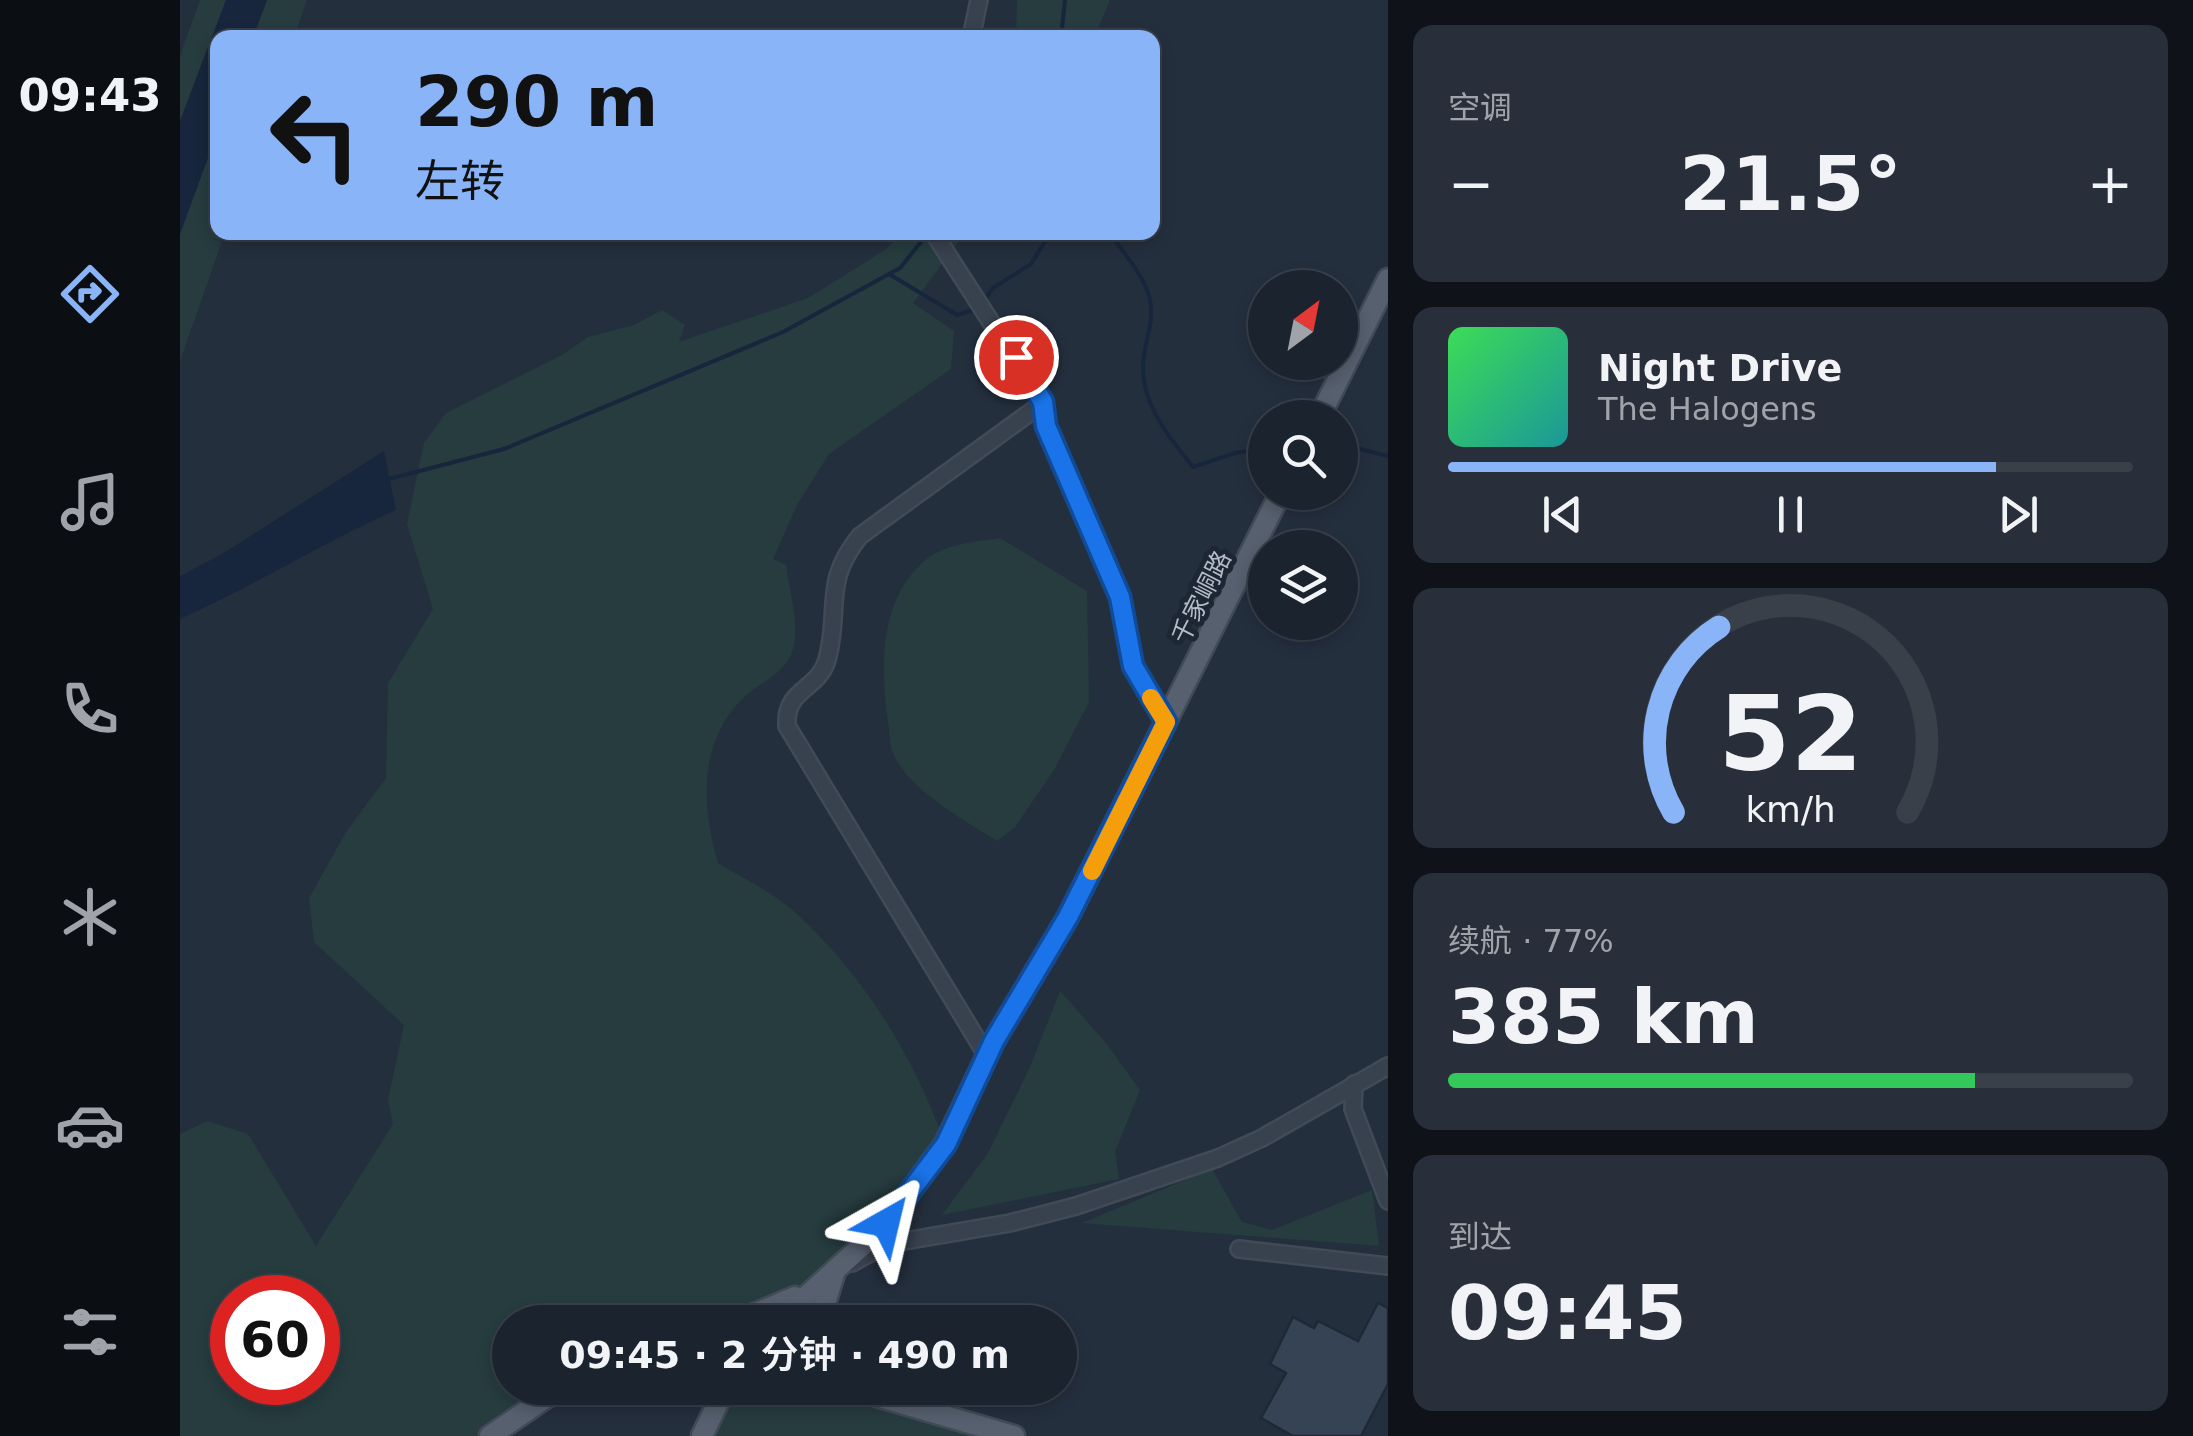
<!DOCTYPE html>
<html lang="zh">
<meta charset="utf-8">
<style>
body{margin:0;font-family:"DejaVu Sans","Noto Sans SC",sans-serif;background:#282f3a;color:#f1f3f6;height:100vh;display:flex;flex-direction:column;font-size:38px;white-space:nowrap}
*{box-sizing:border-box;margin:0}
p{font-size:32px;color:#a0a4aa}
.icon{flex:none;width:55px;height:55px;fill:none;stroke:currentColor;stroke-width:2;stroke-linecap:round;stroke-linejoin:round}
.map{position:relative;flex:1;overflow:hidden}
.panel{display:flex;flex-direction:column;gap:25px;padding:25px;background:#0f1319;width:805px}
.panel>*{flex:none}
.hud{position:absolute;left:30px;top:30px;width:950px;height:210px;border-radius:20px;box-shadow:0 5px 15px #0003,0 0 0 2px #39404a;background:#8ab4f8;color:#111;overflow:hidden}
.needle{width:65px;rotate:32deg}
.fabs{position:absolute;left:1068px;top:270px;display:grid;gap:20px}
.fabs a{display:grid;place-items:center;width:110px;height:110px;border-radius:50%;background:#1b232e;box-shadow:0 5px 15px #0003,0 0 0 2px #39404a;font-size:50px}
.speed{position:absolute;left:30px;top:1275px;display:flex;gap:20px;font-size:50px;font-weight:700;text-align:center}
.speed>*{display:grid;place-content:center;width:130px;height:130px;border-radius:50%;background:#1b232e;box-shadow:0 5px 15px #0003,0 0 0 2px #39404a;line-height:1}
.speed .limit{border:15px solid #d22;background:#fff;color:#111}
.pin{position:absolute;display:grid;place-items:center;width:85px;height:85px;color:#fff;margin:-42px;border:5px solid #fff;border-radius:50%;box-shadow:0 2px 10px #0007}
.me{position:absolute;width:110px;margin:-55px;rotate:37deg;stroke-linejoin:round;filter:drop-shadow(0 0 8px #0008)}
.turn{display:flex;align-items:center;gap:35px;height:210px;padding:0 40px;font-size:45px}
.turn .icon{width:130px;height:130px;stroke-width:2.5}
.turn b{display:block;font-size:70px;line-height:85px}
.big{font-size:75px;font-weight:600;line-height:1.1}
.panel .card{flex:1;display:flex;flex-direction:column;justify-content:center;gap:15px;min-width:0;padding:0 35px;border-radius:20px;background:#282f3a}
.panel .dial{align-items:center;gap:0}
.dial svg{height:260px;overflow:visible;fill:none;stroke:#39404a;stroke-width:7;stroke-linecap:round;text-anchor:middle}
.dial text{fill:#f1f3f6;stroke:none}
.song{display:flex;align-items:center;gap:30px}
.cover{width:120px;height:120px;border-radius:15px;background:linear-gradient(135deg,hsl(130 70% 55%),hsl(180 70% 35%))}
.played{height:10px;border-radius:5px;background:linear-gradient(90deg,#8ab4f8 80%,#39404a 80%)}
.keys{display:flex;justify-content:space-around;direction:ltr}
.heat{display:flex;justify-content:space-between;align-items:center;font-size:55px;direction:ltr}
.charge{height:15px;border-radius:8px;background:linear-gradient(90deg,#34c759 77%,#39404a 0)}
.trip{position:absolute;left:312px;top:1305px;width:585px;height:100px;border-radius:50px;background:#1b232e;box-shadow:0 5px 15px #0003,0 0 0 2px #39404a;font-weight:600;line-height:100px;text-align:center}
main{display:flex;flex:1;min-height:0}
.menu{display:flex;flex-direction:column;width:180px;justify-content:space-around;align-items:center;background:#0b0e12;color:#a0a4aa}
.menu .icon{width:70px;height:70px}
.menu .active{color:#8ab4f8}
.menu b{font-size:45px;color:#f1f3f6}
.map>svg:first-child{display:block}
.green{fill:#263c3f;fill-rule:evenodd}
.water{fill:#17263c}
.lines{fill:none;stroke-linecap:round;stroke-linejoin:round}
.stream{stroke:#17263c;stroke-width:4}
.building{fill:#364354;stroke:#1f2835;stroke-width:2.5}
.minor-casing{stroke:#414a57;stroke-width:20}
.major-casing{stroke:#414a57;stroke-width:25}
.minor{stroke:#38414e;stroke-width:15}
.major{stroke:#56606e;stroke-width:20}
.route-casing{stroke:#114b97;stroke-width:25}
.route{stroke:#1a73e8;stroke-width:18}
.slow{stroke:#f59e0b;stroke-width:18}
.labels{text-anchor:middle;stroke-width:10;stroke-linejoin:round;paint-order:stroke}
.street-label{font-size:25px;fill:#b4bcc9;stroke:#1d2633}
</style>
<main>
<nav class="menu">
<b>09:43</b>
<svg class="icon active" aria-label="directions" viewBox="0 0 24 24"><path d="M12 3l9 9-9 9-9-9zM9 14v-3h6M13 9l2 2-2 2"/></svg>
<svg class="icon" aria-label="music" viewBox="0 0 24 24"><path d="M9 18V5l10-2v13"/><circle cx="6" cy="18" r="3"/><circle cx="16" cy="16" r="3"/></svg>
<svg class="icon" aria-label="phone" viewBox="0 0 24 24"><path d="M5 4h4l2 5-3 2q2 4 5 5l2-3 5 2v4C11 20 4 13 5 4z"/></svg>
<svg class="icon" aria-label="climate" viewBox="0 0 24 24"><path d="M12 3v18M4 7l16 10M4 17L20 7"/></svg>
<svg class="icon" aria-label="car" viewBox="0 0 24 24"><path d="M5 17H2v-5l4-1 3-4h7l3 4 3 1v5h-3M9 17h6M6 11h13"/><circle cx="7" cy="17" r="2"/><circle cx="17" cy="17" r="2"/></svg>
<svg class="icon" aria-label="filters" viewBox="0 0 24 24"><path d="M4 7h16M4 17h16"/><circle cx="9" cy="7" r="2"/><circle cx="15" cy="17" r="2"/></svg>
</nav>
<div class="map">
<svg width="1208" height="1436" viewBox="0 0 1208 1436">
<rect width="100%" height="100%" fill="#242f3e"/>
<g class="green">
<path d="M20,0H46L0,121V56Z"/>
<path d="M87,0H127L114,37L73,38Z"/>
<path d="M837,0H930L914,38L836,37Z"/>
<path d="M37,133L38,232L45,233L0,361V234Z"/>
<path d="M723,233H785L733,303L774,331L771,369L649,454L617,505L593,559L606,565C609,590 620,625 613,649C606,674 581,681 564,697C518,742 521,805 538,863C563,878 594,893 616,913C685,977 734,1056 765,1144L655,1272L552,1322H330V1388H380L310,1436H0V1134L27,1121L68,1134L136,1246L213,1124L208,1100L224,1025L134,942L129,898L166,832L206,778L208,683L253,609L227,524L244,443L266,413L382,355L408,337L454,325L482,310L505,325L499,342L628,298L705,250ZM52,1298H138V1382H52Z"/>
<path d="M820,538L907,591L909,702L874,770L835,827L817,841C786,821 727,789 713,753C709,745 710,732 708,723C701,670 698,604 741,564C761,544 794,542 820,538Z"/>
<path d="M880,991L926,1043L960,1090L935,1152L939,1179L762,1215L808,1153L850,1067Z"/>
<path d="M1032,1169L1062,1222L1092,1230L1192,1190L1199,1246L902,1223Z"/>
<path d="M545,1388H669L834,1436H522Z"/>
</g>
<g class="water">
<path d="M46,0H87L73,37L38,38L37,133L0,234V121Z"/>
<path d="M204,451L216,510C142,543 74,586 0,619V576L42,554Z"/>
</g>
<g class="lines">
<g class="stream">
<path d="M881,38L885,0"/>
<path d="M929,232C942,251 966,278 970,300C974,319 967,336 964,355C957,399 987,435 1013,467L1055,453L1085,448"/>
<path d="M709,274L777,315L796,309"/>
<path d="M803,302L813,288L851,264L871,232"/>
<path d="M1160,444L1208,456"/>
<path d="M209,479L324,449L603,332L720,268L749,232"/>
</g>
</g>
<path class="building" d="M1198,1303L1208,1308V1384L1181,1436H1113L1081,1418L1106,1373L1090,1364L1113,1317L1134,1328L1138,1321L1178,1341Z"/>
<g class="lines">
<defs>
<g id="minor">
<path d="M791,38L799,0"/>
<path d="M753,232L863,403L866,425L940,597L953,666L986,722"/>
<path d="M807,1056L607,726C605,686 640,692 648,656C660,607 643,581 680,536L863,403"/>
<path d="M1174,1084L1173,1109L1208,1201"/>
<path d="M1059,1249L1208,1266"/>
<path d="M672,1263L707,1244L830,1223L896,1206L1038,1158L1082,1138L1208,1066"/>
</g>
<g id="major">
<path d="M1139,418L1208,279"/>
<path d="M555,1322L615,1297"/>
<path d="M598,1322L707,1223L765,1144L814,1041L888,917L1101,492"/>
<path d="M644,1322L643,1310L654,1274"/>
<path d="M669,1388L834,1436"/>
<path d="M310,1436L380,1388"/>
<path d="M522,1436L545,1388"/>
</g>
</defs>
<use href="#minor" class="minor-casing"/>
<use href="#major" class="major-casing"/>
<use href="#minor" class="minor"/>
<use href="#major" class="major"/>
</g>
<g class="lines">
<defs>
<path id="route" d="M706,1223L766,1144L814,1041L888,917L986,722L953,666L940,597L866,426L863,402L836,357"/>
</defs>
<use href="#route" class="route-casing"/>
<use href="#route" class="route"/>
<path class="slow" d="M912,871L986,722L971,698"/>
</g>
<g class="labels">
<g class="street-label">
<text transform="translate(1021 597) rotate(-63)" y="9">千家峒路</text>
</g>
</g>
</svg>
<div class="fabs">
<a><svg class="needle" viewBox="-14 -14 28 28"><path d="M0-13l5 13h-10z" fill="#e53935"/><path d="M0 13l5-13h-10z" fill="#a0a4aa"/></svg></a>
<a><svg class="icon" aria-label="search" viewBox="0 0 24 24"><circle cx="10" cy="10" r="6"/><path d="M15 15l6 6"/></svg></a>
<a><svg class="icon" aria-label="layers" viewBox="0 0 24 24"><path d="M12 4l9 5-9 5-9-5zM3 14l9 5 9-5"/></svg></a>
</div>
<div class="speed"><div class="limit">60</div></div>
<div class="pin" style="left:836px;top:357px;background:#d93025"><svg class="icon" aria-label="arrive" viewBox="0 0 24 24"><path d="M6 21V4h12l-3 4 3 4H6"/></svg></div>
<svg class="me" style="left:706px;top:1223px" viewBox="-20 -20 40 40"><path d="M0-17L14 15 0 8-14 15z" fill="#1a73e8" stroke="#fff" stroke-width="4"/></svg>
<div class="trip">09:45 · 2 分钟 · 490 m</div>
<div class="hud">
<div class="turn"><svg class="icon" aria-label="left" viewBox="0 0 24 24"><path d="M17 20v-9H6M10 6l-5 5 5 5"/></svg><div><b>290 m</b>左转</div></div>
</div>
</div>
<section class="panel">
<div class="card"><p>空调</p>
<div class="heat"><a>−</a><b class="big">21.5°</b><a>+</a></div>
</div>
<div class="card">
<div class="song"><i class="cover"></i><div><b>Night Drive</b><p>The Halogens</p></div></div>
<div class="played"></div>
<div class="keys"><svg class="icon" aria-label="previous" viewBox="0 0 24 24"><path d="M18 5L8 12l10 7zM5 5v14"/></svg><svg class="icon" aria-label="pause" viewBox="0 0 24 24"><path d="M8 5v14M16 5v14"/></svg><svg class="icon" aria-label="next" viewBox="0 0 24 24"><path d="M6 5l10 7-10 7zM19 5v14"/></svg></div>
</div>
<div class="card dial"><svg viewBox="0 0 100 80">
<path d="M14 69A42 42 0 1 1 86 69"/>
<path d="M14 69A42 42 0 0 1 28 12" stroke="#8ab4f8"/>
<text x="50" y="56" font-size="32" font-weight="700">52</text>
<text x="50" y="72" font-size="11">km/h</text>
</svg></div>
<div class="card"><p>续航 · 77%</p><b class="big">385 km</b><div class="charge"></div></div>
<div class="card"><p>到达</p><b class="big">09:45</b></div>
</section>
</main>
